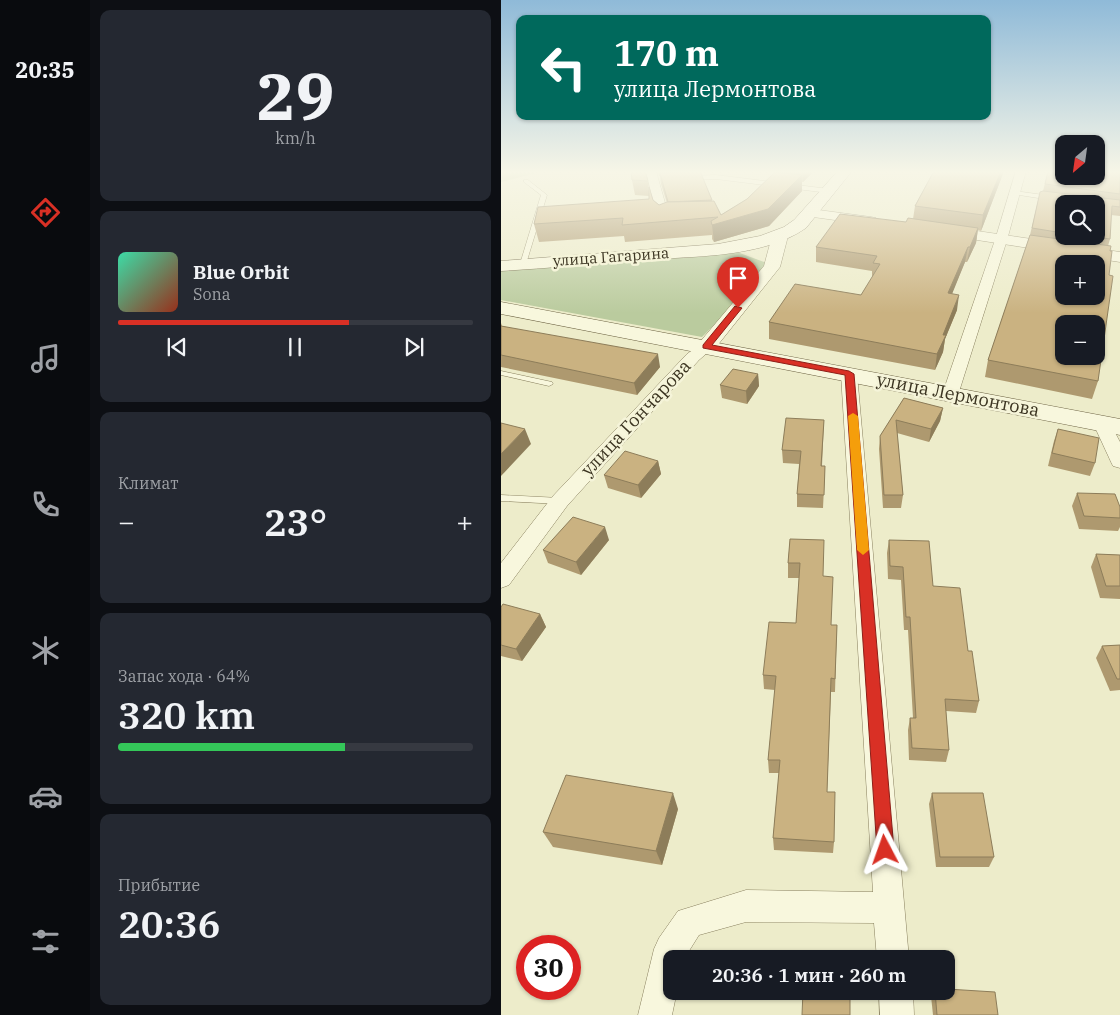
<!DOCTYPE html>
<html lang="ru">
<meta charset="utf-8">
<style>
body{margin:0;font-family:"IBM Plex Serif",serif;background:#242831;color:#f1f3f6;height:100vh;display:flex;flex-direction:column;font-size:19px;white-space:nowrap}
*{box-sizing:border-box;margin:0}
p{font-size:16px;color:#9ea1a6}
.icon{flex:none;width:28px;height:28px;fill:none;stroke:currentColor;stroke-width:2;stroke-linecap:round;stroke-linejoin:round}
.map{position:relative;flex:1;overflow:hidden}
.drawer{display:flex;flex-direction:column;gap:10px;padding:10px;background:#0d0f14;width:411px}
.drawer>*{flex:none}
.banner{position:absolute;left:15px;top:15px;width:475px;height:105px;border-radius:10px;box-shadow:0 1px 4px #0004;background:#00695c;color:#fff;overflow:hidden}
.needle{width:32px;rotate:209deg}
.fabs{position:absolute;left:554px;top:135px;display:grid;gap:10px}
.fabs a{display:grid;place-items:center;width:50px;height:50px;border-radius:10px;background:#171b24;box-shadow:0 1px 4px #0004;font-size:25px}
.speed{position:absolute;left:15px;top:935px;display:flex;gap:10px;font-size:25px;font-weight:700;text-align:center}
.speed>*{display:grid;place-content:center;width:65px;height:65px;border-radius:50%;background:#171b24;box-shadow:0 1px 4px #0004;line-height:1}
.speed .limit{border:8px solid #d22;background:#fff;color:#111}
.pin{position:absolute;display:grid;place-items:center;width:42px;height:42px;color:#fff;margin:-51px -21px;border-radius:50% 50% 50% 0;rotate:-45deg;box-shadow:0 0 5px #0007}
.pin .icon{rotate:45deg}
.me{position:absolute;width:55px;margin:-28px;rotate:356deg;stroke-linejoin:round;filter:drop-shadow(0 0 4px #0008)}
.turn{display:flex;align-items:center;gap:18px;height:105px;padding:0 15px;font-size:22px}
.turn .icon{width:65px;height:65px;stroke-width:2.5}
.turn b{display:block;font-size:35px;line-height:42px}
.big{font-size:38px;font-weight:600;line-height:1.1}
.drawer .card{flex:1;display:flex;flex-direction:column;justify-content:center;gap:8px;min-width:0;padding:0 18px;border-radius:10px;background:#242831}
.drawer .dial{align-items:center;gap:0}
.dial b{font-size:65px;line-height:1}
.song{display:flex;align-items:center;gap:15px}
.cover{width:60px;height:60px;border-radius:8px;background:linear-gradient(135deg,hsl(160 70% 55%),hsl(10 70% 35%))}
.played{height:5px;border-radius:2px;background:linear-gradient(90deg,#d93025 65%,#363941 65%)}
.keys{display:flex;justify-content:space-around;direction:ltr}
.heat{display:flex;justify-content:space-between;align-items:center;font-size:28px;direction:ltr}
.charge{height:8px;border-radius:4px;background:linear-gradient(90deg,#34c759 64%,#363941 0)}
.trip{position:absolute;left:162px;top:950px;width:292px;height:50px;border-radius:10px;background:#171b24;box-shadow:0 1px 4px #0004;font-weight:600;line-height:50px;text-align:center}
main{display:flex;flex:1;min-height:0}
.dock{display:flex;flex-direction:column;width:90px;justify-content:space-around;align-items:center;background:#090b0e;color:#9ea1a6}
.dock .icon{width:35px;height:35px}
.dock .selected{color:#d93025}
.dock b{font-size:22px;color:#f1f3f6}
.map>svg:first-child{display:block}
.green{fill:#bacb9e}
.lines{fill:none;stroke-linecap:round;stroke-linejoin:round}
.service-casing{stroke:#89805f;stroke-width:1}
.minor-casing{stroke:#89805f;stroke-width:1}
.tertiary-casing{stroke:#89805f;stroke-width:1}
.secondary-casing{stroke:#6b6142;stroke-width:1}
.service{fill:#f8f7dd;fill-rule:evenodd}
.minor{fill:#f8f7dd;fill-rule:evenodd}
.tertiary{fill:#f8f7dd;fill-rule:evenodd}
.secondary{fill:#f8f7dd;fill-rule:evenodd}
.wall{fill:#ae996f;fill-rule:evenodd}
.shaded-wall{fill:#8d7d5a}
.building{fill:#cab281;stroke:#8d7d5a;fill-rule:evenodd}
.route{fill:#d93025;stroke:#8d1f18}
.slow{fill:#f59e0b}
.labels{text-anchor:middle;stroke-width:5;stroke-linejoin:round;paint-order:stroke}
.far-street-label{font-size:15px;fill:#3b3421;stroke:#f5f4d9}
.street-label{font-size:18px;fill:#3b3421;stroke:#f5f4d9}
</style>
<main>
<nav class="dock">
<b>20:35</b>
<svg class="icon selected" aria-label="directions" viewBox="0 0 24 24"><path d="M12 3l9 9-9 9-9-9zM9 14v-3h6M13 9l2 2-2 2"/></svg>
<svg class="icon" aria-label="music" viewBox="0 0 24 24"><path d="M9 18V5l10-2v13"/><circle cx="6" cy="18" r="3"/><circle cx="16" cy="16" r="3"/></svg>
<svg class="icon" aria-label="phone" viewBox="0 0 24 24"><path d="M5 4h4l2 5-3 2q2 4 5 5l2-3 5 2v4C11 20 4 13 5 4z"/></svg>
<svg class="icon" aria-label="climate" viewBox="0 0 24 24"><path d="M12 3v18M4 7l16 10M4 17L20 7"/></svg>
<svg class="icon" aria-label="car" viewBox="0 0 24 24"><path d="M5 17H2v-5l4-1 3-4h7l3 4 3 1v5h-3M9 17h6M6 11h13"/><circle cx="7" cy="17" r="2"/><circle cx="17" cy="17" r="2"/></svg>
<svg class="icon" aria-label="filters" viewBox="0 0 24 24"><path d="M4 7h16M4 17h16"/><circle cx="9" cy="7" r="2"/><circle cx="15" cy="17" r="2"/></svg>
</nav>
<section class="drawer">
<div class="card dial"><b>29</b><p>km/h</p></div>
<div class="card">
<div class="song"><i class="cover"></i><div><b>Blue Orbit</b><p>Sona</p></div></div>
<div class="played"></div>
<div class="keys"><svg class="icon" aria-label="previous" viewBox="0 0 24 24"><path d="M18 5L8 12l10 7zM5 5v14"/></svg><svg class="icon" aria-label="pause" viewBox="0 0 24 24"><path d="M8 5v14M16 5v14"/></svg><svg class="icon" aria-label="next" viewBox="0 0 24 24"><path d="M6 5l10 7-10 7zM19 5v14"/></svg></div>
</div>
<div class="card"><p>Климат</p>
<div class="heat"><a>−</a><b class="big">23°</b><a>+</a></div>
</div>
<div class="card"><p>Запас хода · 64%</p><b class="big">320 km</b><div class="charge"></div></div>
<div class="card"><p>Прибытие</p><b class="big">20:36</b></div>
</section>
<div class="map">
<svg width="619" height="1015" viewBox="0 0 619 1015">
<rect width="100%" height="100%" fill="#edecca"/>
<g class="green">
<path d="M0,171H43L0,182Z"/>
<path d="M236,252L266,263L234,304L201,337L0,300V271Z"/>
</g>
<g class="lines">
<defs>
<g id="service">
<path d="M215,175L328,189L331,191L328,193L215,179L189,180L186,178L189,176Z"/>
<path d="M23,180H27L46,195L25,264L22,266L19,264L40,195L23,182Z"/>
<path d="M514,191L550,196L553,198L550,200L512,194V192Z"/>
<path d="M0,371L51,382L52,384L48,386L0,375Z"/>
<path d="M0,495L59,498L64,501L59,504L0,501Z"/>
</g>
<g id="minor">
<path d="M145,171H155L168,217L166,220L162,221L156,217Z"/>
<path d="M515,171H525L506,240L457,395L455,399H443L441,395L494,240Z"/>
<path d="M205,342L210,344L213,347L198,360L66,506L8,585L0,588V563L52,496L186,354L200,344Z"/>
<path d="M348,369L354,371L356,374L408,959H376L373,923L245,922L198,935L183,959H171V991H176L171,1015H137L153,949L158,938L177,911L245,890L372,892L340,374L342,371Z"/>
<path d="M601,418L607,419L619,442V468L612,466L610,462L592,423L595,419Z"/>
<path d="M378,991H412L413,1015H379Z"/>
</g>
<g id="tertiary">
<path d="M310,209L370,217L375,218L377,221L375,224L370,225L305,216L303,213L305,210Z"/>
<path d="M442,226L619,252V262L437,234L434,231L437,228Z"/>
<path d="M279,231L284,233L287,236L279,267L212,351L205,353L198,351L195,347L198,343L263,266L271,236L274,233Z"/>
</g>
<g id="secondary">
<path d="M337,171H351L305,228C262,258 192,256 141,260C94,264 47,268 0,271V261L217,244L259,236L283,227L293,220Z"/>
<path d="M0,302L619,419V435L0,314Z"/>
</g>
</defs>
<use href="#service" class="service-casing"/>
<use href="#minor" class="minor-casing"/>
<use href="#tertiary" class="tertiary-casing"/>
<use href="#secondary" class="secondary-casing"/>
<use href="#service" class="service"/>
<use href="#minor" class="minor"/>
<use href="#tertiary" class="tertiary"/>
<use href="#secondary" class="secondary"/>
</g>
<g class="wall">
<path d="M157,171H198L211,201L220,215L246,199L278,172V171H313L302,182H301V191L268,226L213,242L211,239V235L124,242L123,236L38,242L33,224L148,199V196L134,195L131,180L147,181L148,191L152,200L158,205L166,203L160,184L159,176H158Z"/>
<path d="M419,171H503L480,231L477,230L475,243L466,262H464L451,293L456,310L444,339L442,352L434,370L268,339V322L360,295L371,278V271L315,262V247L405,222L412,219L414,206L432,172Z"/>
<path d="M547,171H619V216L610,215L609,239L607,246L597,381L591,399L484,377L487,360L529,235L539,192L542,191ZM562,204L595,236H562Z"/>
<path d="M0,323L1,326L159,367L136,395L0,367Z"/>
<path d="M257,374L258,386L246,404L221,398L219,385Z"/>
<path d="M403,398L442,408L439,421L428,442L396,433L402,495L400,508H382L378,449L379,436Z"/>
<path d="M323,420L321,466H324L322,508L296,507V494L298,464L282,463L281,450Z"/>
<path d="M557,429L594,463L589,476L547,466L553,441Z"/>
<path d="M157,461L160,474L140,498L107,488L103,475Z"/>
<path d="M576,493L619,507V527L617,531L578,529L571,506Z"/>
<path d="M289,539L322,576L330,625H336L334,692H330L326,792L333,842L332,853L273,850L272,838L278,773H268L267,760L274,690L263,689L262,675L295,623L298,578H287V563Z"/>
<path d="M108,540L80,575L47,563L42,550Z"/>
<path d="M388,540L432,586L467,651L478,701L475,713L445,711L448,750L445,762L408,760L407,730L409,718H412L407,630H403L400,580L387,579L386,553Z"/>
<path d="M595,554L619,555V599L599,598L590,567Z"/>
<path d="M0,607L39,614L45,627L21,661L0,656Z"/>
<path d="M619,645V690L609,691L595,658L601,646Z"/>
<path d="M431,793L493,857L488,867H435L428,804Z"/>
<path d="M177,809L161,865L52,847L42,832Z"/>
<path d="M433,991H446L497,1015H432L430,996Z"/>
</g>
<g class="shaded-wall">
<path d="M302,171H313L302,182Z"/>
<path d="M500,171H503L480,231L482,215Z"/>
<path d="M301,175V191L268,226L213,242L211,225Z"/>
<path d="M477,228L475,243L466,262L469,247Z"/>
<path d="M467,247L464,262L445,309L447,293Z"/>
<path d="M458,295L456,310L444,339L442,352L434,370L436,354L442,335Z"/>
<path d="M157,354L159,367L136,395L133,383Z"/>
<path d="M257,374L258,386L246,404L245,391Z"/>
<path d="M442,408L439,421L428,442L430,429Z"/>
<path d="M24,429L30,444L0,476V454Z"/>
<path d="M157,461L160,474L140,498L137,485Z"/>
<path d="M104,527L108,540L80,575L75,562Z"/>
<path d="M39,614L45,627L21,661L15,649Z"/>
<path d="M172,793L177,809L161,865L155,851Z"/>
</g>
<g class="building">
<path d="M130,171H144L147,181L131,180Z"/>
<path d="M199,171L211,200L167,202L159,173Z"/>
<path d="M433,171H500L482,215L414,206Z"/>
<path d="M547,171H562V176H595V171H619V194L544,184Z"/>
<path d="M274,172L301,175L267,209L211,225L210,221L217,217L121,225L122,218L33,224L37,207L148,199V187L152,200L158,205L166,202L213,201L220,215L246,199Z"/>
<path d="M542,191L619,200V207L611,206L609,239L588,236H595V204H562V233L531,228L539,192Z"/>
<path d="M339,214L405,222L407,218L477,228L469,247H467L447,293L458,295L442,335H445L436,354L268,322L294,284L360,295L379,264L372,263L376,256L315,247Z"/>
<path d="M529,235L610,246L609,251H611L608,275L612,276L597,381L487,360ZM562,264H595V296H562ZM562,324H595V356H562Z"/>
<path d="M0,326L157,354L133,383L0,355Z"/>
<path d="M232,369L257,374L245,391L219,385Z"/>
<path d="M403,398L442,408L430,429L395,420L402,495H383L379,436Z"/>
<path d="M285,418L323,420L320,466H324L323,495L296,494L300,451L281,450Z"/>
<path d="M0,423L24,429L0,454Z"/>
<path d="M557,429L598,438L594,463L551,453Z"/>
<path d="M124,451L157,461L137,485L103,475Z"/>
<path d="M576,493L614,494L619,507V518L583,516Z"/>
<path d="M72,517L104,527L75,562L42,550Z"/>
<path d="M289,539L323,540L322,576L332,577L330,625H336L334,679L330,678L326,792H334L333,842L272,838L279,760H267L275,676L262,675L268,622L295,623L299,563H287Z"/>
<path d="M388,540L428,541L432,586L459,588L467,651H471L478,701L444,699L448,750L411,748L409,718H415L409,617H405L402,567L389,566Z"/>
<path d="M595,554L619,555V586H605Z"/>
<path d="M2,604L39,614L15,649L0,645V607Z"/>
<path d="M619,645V679H616L601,646Z"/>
<path d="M65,775L172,793L155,851L42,832Z"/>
<path d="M431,793H482L493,857H439Z"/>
<path d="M446,989L494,992L497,1015H436L434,991H446Z"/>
<path d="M302,991H349V1015H301Z"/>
</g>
<linearGradient id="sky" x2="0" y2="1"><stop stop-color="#8fbad8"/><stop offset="0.55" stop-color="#f7f6e7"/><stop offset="1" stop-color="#f7f6e7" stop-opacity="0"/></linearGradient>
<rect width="619" height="313" fill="url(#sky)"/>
<path class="route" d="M234,306L241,308L211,345L348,371L353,374L393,850L390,856L384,858L378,856L376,850L344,375L202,348V345Z"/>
<path class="slow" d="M352,413L357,416L368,550L362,555L356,550L347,416Z"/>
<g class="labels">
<g class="far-street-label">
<text transform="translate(110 257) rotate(-4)" y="5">улица Гагарина</text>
</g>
<g class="street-label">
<text transform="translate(457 395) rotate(11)" y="6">улица Лермонтова</text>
<text transform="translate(135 418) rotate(-47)" y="6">улица Гончарова</text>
</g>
</g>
</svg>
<div class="fabs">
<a><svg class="needle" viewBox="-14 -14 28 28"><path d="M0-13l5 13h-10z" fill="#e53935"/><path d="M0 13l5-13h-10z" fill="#9ea1a6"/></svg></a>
<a><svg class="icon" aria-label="search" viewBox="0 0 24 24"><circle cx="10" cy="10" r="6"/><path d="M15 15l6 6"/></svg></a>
<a>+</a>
<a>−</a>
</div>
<div class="speed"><div class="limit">30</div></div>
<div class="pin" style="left:237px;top:308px;background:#d93025"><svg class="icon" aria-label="arrive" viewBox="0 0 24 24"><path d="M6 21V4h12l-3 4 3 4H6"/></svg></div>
<svg class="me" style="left:384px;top:850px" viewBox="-20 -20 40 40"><path d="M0-17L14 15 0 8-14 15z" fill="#d93025" stroke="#fff" stroke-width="4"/></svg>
<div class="trip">20:36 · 1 мин · 260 m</div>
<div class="banner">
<div class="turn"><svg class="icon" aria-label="left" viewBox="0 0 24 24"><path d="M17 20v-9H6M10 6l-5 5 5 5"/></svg><div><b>170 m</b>улица Лермонтова</div></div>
</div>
</div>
</main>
